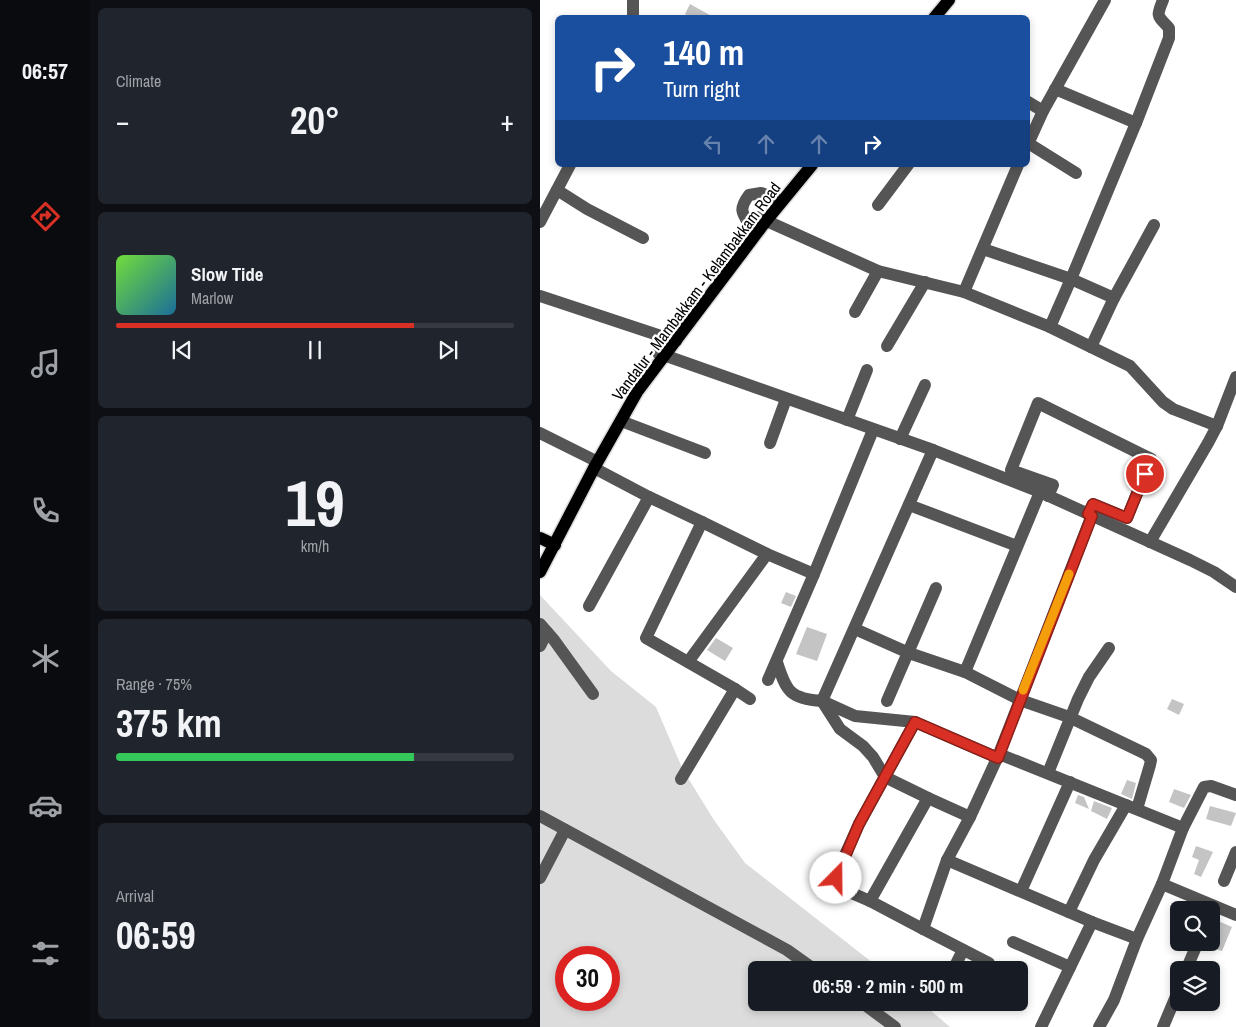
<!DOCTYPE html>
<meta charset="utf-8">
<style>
body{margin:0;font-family:"Archivo Narrow",sans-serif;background:#20242c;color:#f1f3f6;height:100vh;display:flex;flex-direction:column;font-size:19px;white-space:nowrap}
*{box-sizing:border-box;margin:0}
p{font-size:16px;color:#9ea1a6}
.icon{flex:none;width:28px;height:28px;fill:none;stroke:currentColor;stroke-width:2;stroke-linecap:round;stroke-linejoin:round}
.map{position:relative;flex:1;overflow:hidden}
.side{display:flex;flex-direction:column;gap:8px;padding:8px;background:#0d0f14;width:450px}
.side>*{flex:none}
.top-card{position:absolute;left:15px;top:15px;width:475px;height:152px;border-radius:8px;box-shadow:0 2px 8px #0003;background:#1a4fa0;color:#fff;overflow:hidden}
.tools{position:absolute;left:630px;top:901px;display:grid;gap:10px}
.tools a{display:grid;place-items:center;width:50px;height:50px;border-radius:8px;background:#171b24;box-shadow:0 2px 8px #0003;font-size:25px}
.speed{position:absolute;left:15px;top:946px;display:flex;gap:10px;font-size:25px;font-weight:700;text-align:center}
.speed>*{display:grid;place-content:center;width:65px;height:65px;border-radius:50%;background:#171b24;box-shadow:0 2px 8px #0003;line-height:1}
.speed .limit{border:8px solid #d22;background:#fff;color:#111}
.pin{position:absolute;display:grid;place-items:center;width:42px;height:42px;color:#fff;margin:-21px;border:2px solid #fff;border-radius:50%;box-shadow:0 1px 5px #0007}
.me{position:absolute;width:55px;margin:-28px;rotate:22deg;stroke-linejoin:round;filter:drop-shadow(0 0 4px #0008)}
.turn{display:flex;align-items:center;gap:18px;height:105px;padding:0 25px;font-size:22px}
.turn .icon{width:65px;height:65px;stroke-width:2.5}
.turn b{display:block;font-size:35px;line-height:42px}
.lanes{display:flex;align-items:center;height:48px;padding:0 25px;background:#0003;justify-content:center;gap:25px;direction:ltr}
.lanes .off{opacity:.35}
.big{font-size:38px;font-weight:700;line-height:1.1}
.side .card{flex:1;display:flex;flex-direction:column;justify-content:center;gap:8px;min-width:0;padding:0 18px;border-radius:8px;background:#20242c}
.side .dial{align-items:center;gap:0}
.dial b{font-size:65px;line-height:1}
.song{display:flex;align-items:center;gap:15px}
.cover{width:60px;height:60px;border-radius:8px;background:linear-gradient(135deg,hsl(100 70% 55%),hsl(200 70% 35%))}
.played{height:5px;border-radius:2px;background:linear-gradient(90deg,#d93025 75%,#363941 75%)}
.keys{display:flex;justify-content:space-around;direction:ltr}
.heat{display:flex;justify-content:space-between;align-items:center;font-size:28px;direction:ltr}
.charge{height:8px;border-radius:4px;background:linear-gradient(90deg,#34c759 75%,#363941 0)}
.trip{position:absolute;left:208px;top:961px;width:280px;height:50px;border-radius:8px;background:#171b24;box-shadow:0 2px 8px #0003;font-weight:700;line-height:50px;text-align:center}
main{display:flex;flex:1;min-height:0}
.menu{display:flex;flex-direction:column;width:90px;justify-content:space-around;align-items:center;background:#090b0e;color:#9ea1a6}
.menu .icon{width:35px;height:35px}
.menu .current{color:#d93025}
.menu b{font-size:22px;color:#f1f3f6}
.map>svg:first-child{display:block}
.green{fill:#dcdcdc;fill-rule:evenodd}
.building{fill:#c4c4c4}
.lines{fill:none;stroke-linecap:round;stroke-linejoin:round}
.major-casing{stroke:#dbdbdb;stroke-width:15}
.minor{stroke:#555;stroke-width:12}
.major{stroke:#000;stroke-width:12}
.route-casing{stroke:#8d1f18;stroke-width:12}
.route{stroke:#d93025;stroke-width:9}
.slow{stroke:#f59e0b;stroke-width:9}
.labels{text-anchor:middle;stroke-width:4.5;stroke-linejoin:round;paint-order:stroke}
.street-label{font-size:16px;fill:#000;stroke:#fff}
</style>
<main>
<nav class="menu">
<b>06:57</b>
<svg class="icon current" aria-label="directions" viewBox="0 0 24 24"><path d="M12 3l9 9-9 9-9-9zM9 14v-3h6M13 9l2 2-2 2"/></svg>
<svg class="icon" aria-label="music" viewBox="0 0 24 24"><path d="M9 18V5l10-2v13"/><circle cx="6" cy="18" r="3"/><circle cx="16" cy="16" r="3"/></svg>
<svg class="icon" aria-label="phone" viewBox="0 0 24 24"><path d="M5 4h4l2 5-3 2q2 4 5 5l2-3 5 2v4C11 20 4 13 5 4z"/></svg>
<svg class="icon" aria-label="climate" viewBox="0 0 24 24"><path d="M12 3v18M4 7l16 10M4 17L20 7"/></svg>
<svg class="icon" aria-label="car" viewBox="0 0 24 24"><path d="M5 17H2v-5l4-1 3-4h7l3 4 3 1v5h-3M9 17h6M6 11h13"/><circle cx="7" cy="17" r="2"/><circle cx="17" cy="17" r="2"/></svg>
<svg class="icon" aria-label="filters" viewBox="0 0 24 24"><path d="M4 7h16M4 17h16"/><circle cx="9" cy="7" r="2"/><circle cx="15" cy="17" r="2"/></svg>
</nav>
<section class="side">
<div class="card"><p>Climate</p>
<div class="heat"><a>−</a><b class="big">20°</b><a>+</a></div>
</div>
<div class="card">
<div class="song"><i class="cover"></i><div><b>Slow Tide</b><p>Marlow</p></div></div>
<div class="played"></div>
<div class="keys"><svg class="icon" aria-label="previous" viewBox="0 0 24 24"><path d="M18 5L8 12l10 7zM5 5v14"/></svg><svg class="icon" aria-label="pause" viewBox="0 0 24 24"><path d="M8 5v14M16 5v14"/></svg><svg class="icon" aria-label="next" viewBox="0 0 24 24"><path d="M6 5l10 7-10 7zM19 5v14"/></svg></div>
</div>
<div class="card dial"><b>19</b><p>km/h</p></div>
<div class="card"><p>Range · 75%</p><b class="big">375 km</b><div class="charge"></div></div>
<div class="card"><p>Arrival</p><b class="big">06:59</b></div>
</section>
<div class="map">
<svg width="696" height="1027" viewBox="0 0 696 1027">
<rect width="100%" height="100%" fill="#fff"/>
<path class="green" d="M0,595L71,671L116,707L143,770L174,820L205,863L342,970H216V1002L382,1003L410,1027H0ZM26,958H69V1000H26Z"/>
<g class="building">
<path d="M150,4L175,18H152L145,14Z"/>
<path d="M246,592L256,596L251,607L241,603Z"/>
<path d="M267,627L287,634L277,661L256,654Z"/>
<path d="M176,638L193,648L185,661L167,650Z"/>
<path d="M632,699L644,704L639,715L627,709Z"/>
<path d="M587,780L596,783L592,799L581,794Z"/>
<path d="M634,789L651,795L644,808L629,802Z"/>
<path d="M538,795L544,797L549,809L535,803Z"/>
<path d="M554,801L572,808L567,819L551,811Z"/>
<path d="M670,806L696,813L691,826L666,819Z"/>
<path d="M656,846L673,852L661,877L654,874L659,860L652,857Z"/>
<path d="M676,920L692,927L682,951L665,946L666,942H671V932Z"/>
</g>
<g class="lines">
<defs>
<g id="major">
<path d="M394,18L409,0"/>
<path d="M0,538L15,545"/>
<path d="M0,572L54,468L97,392L226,221L272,165"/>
</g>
</defs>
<use href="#major" class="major-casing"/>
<g class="minor">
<path d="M93,0V18"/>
<path d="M488,102L503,111"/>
<path d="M596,123L629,38V28C617,15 616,17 623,0"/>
<path d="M488,143L536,173"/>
<path d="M488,144L503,111L565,0"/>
<path d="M17,190L47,209L103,238"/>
<path d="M338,205L368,165"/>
<path d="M218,217L338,271L424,292L510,327L590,366L623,402L633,409L677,426"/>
<path d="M0,222L30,165"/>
<path d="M211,227C202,213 198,210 209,195L221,193L235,198"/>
<path d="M443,249L531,279L596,123L515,89"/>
<path d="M424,292L478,165"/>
<path d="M0,296L136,341"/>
<path d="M315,312L338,271"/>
<path d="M510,327L531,279L574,298"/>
<path d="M347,346L385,282"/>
<path d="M551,347L574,298L614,225"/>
<path d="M118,353L393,450L500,492L650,560L674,572L696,587"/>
<path d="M307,420L327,370"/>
<path d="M81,421L165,453"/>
<path d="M0,433L52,459"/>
<path d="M360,439L385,385"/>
<path d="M230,443L246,399"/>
<path d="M54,468L109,497L162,522L227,554L274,574L228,680"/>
<path d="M508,496L513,485L471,470L498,403L611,459L587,518L553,504L548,514"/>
<path d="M369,505L477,546"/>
<path d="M552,515L459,754L643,828L664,787L671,786L696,795"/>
<path d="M610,542L668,443L677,426L696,377"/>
<path d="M274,574L333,430"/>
<path d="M49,606L109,497"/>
<path d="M0,624L14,640L53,694"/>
<path d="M315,629L369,653L425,672L480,700L529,717L606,754L611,760L610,765L597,809"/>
<path d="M0,646L7,632"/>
<path d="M148,662L227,554"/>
<path d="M237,662C246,691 250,699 282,701L393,450"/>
<path d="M425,672L500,492"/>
<path d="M195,689L210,699"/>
<path d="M347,701L396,588"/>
<path d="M459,754L430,817L407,860L552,922L597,939L622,884L643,828"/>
<path d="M508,773L538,699L549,677L569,648"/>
<path d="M141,779L195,689L106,638L162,522"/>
<path d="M388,798L430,817"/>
<path d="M0,816L247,950L275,970"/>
<path d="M407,860L383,929L330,901L388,798L345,777L333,757L323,746L300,729L282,701L315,716L375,722L458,758"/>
<path d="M0,878L25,830"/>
<path d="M684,881L696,852"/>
<path d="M622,884L696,915"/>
<path d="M481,891L530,782"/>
<path d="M330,901L300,888L296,881L297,873L319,824L375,722"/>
<path d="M529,912L554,860L586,805"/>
<path d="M383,929L449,963"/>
<path d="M473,942L530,967"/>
<path d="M413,970L423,950"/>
<path d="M646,970L658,942"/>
<path d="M321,1002L355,1027"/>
<path d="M501,1027L552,922"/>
<path d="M559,1027L574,1000L597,939"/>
<path d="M623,1027L639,989"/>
</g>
<use href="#major" class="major"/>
</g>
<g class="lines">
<defs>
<path id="route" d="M296,878L319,824L375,722L458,758L552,516L548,514L553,504L587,518L605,474"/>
</defs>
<use href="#route" class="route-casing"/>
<use href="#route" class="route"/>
<path class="slow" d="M483,690L529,574"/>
</g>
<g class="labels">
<g class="street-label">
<text transform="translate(156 291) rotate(-53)" y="6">Vandalur - Mambakkam - Kelambakkam Road</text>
</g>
</g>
</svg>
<div class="tools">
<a><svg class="icon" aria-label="search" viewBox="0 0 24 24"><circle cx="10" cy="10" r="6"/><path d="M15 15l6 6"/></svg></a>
<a><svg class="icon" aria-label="layers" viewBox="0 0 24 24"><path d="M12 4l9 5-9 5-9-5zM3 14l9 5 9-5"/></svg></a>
</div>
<div class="speed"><div class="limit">30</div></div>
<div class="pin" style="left:605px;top:474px;background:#d93025"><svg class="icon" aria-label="arrive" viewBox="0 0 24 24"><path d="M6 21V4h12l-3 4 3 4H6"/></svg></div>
<svg class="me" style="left:296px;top:878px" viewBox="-20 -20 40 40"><circle r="19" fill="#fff"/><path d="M0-13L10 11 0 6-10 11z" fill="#d93025"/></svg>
<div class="trip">06:59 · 2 min · 500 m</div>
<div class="top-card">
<div class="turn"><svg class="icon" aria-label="right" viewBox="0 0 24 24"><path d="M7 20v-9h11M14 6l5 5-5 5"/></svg><div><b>140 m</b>Turn right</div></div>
<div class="lanes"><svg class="icon off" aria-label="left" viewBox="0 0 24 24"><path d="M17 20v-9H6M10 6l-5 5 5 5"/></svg><svg class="icon off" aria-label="ahead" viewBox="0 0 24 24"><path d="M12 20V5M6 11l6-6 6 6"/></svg><svg class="icon off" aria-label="ahead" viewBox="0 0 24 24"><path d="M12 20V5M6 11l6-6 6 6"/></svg><svg class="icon" aria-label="right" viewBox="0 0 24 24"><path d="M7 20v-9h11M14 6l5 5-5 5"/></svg></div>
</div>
</div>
</main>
